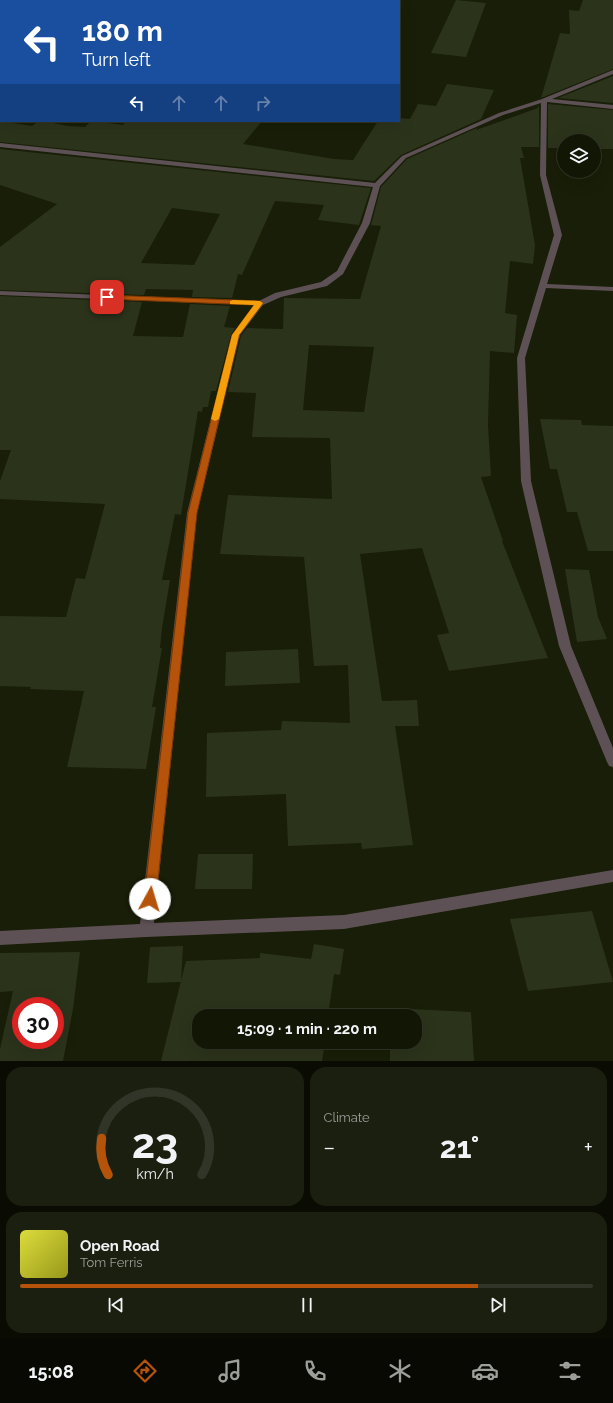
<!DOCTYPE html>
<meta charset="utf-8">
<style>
body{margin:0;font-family:Raleway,sans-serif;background:#1b1f0f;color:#f1f3f6;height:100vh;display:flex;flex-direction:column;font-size:15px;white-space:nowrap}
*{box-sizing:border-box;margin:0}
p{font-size:13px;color:#9c9f9a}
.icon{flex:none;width:22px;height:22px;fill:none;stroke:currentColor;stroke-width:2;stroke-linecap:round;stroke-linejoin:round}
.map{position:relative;height:1061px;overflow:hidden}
.details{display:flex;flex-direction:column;gap:6px;padding:6px;background:#0a0c03;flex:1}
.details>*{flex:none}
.hud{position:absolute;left:0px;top:0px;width:400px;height:122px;box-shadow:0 4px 16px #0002,0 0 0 1px #313527;background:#1a4fa0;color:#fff;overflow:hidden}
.fabs{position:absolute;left:557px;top:134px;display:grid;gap:8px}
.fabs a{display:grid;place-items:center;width:44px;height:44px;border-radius:50%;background:#121605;box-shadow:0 4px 16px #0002,0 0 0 1px #313527;font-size:20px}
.speed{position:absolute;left:12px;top:997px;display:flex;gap:8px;font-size:20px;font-weight:700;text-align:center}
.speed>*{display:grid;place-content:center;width:52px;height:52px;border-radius:50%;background:#121605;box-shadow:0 4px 16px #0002,0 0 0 1px #313527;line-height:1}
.speed .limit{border:6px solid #d22;background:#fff;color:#111}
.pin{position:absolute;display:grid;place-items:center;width:34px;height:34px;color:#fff;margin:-17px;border-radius:8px;box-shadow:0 2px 6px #0006}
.me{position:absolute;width:44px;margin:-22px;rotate:6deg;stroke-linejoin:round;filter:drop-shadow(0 0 3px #0008)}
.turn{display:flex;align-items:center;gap:14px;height:84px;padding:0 16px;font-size:18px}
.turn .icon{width:52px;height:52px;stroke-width:2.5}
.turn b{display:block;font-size:28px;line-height:34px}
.lanes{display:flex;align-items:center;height:38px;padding:0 16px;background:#0003;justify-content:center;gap:20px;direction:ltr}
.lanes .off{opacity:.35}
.big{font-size:30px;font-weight:700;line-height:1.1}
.details .tile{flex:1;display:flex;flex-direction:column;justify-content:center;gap:6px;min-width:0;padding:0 14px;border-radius:16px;background:#1b1f0f}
.details .dial{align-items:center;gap:0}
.dial svg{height:104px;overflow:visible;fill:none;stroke:#313527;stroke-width:7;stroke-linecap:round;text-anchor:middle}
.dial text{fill:#f1f3f6;stroke:none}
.song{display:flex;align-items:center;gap:12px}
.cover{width:48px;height:48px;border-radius:6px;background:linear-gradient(135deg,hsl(60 70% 55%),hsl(60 70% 35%))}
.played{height:4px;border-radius:2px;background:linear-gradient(90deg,#b45309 80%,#313527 80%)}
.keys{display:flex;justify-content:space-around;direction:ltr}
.heat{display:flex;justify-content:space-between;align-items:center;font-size:22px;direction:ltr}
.details .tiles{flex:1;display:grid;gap:6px;grid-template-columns:1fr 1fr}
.tile:last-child{grid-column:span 2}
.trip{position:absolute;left:192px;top:1009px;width:230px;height:40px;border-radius:16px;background:#121605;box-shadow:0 4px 16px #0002,0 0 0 1px #313527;font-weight:700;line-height:40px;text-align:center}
.menu{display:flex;height:64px;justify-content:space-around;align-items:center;background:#070902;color:#9c9f9a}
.menu .icon{width:28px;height:28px}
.menu .on{color:#b45309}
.menu b{font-size:18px;color:#f1f3f6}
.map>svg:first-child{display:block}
.building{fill:#2c331b;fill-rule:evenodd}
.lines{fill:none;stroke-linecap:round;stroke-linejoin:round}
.minor{fill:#5e5155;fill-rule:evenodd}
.route{fill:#b45309;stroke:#753606}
.slow{fill:#f59e0b}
</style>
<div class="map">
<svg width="613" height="1061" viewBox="0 0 613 1061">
<rect width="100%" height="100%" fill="#181e07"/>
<g class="building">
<path d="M456,0L486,3L466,57L431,53Z"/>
<path d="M583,0H613V69L541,98L560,33L570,34L569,10L579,11Z"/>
<path d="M613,76V103L558,98Z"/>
<path d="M447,84L494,90L481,119L401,155L374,181L0,142V121L32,126L39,121H43L68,126L85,127L91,121L124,125V121H262L243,144L334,159L353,160L378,121H399V118L410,119L418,104L436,106Z"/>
<path d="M548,104L613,110V149H594V141H564V148H548Z"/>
<path d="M539,105V147H521L524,158H520L535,245L533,264L510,261L505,313L517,315L514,353L490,351L488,425L491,476L481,477L503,541H502L548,658L449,671L437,635L449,633L422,548L360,554L382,701L417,700L419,726H395L413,845L362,849L361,843L288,846L286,794L206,797L207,733L281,730L282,721L350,723L348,665L314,666L304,557L220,554L228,495L332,499L330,438L252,437L256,393L228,392L241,336L247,328L283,329L284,298L360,299L381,226L371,225L381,187L407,159L477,128L476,130L538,108ZM309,345L374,347L364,412L303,410Z"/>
<path d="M0,149L371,188L359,225L318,220L324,205L275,201L242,275L238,274L232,298L192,297L193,290L146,289L144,295L0,290V247L57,204L0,185ZM172,208L220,214L194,265L141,263Z"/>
<path d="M0,296L142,302L133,336L183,337L190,304L230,306L224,327L235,328L231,335L216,391H211L208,407H203L202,412L198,411L181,515L175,514L162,580H170L162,628L160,648H162L152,707H156L146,769L67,767L84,691L30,689L31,687L0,686V616L66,617L76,578L85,579L105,504L0,499V481L11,450H0Z"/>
<path d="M540,419L581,420L582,425L613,426V551H588L577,512H567L557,469H550Z"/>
<path d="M565,569L589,570L598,617L607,639L577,642Z"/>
<path d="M298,649L300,683L225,686L226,652Z"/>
<path d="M198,854H253L252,889H195Z"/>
<path d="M592,911L613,982L528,991L510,919Z"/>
<path d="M314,944L344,949L340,975L334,974L328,1016H199V1042H325L322,1061H161L186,961L260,958V953L311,959Z"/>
<path d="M183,946L181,982L147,983L150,947Z"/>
<path d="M80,952L73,1009L63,1061H0V1049L13,991L0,992V953ZM21,1006H55V1040H21Z"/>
<path d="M390,1008L471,1012L474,1061H390V1042H415V1016H390Z"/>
</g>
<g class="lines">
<g class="minor">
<path d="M1,0H7L1,2Z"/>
<path d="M175,0H181L174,1Z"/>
<path d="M613,70V74L552,99L613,105V109L547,102L546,175L562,235L547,284L613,287V291L546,288L525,358L531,481L571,646L613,748V767L609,766L607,762L559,646L521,481L517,358L554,235L540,175L541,103L503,115L406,158L380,186L370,223L343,274L327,286L281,297L263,305L240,335L197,513L154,923L344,915L613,870V882L344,929L146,937L0,945V931L140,924L187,513L232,335L254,305L0,295V291L259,301L275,293L321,282L337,271L362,223L373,187L0,147V143L375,183L402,156L499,113L542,99Z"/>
</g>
</g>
<path class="route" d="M107,295L260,301L263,303L239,335L197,513L156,899L154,903L150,905L145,903L144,899L188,513L232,335L254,305L104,299V296Z"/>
<path class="slow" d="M233,300L260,301L263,303L239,335L219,419L215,421L211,419L232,335L254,305L230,304V301Z"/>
</svg>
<div class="fabs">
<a><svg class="icon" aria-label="layers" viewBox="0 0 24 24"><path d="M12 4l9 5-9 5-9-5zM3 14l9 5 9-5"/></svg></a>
</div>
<div class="speed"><div class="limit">30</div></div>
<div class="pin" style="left:107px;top:297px;background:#d93025"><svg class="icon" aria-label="arrive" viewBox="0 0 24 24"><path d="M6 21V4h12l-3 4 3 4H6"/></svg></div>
<svg class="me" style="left:150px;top:899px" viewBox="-20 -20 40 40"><circle r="19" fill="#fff"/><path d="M0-13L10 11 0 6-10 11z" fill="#b45309"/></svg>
<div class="trip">15:09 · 1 min · 220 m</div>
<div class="hud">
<div class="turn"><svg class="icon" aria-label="left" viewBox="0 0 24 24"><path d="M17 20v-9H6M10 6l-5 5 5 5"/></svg><div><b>180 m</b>Turn left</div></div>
<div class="lanes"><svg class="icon" aria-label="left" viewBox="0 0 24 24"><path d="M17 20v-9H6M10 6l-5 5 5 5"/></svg><svg class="icon off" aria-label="ahead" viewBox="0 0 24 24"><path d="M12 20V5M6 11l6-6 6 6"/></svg><svg class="icon off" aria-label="ahead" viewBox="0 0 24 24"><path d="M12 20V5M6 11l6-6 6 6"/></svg><svg class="icon off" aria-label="right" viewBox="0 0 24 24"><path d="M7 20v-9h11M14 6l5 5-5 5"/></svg></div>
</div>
</div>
<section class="details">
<div class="tiles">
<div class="tile dial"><svg viewBox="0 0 100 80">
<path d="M14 69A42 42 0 1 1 86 69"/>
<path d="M14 69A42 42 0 0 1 9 41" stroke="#b45309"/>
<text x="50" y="56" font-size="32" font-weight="700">23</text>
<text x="50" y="72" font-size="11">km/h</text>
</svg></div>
<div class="tile"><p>Climate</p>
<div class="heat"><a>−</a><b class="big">21°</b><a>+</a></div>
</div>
<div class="tile">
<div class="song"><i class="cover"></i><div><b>Open Road</b><p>Tom Ferris</p></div></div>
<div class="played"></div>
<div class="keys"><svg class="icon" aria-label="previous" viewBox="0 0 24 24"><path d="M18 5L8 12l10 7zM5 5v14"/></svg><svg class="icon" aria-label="pause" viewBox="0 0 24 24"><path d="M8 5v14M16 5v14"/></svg><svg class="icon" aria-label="next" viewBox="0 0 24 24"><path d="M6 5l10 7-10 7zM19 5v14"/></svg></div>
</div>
</div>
</section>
<nav class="menu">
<b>15:08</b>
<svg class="icon on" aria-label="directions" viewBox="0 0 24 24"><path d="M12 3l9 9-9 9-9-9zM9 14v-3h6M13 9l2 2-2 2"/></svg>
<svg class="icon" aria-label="music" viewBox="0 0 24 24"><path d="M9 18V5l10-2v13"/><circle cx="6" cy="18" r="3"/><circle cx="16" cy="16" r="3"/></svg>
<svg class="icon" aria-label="phone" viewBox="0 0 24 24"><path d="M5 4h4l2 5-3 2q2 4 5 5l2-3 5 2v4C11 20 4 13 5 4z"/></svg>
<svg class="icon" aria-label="climate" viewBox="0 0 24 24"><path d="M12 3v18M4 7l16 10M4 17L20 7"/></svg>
<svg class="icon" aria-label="car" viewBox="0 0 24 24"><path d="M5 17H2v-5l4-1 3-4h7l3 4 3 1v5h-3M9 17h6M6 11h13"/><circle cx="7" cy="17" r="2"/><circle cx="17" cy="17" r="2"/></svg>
<svg class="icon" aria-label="filters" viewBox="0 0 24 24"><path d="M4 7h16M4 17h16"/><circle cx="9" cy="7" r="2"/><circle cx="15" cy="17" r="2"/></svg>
</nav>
